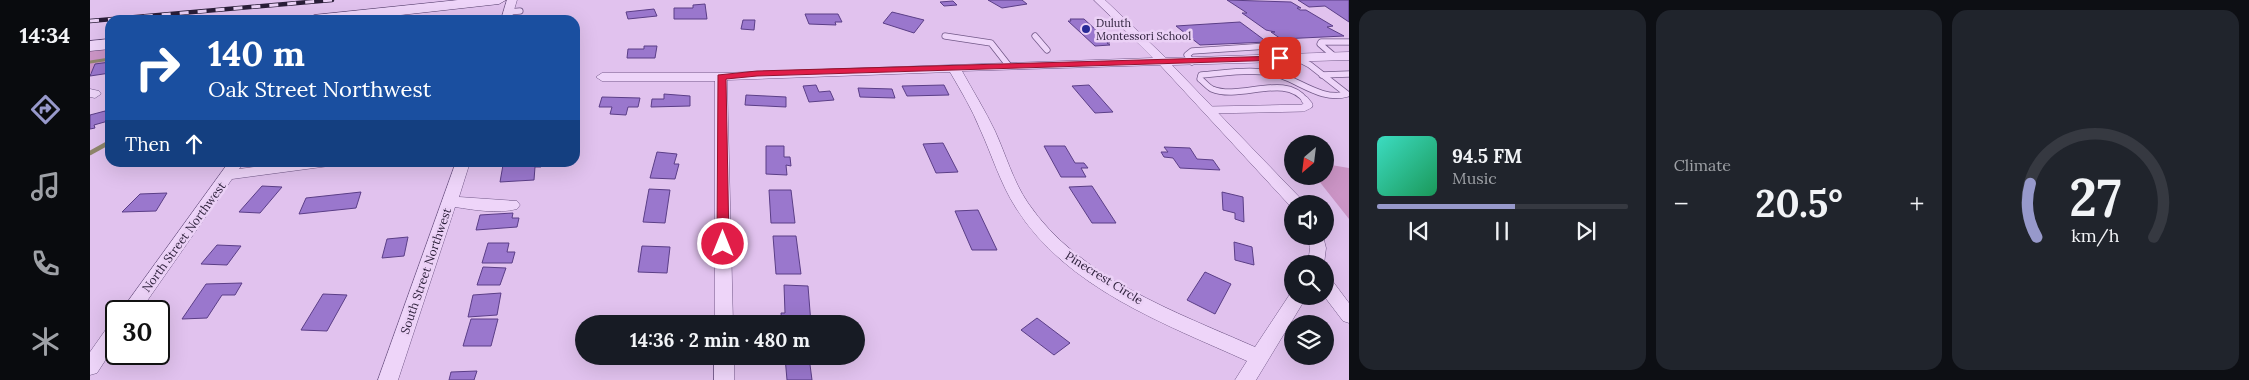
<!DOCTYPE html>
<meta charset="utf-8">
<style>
body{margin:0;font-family:Lora,serif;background:#20242c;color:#f1f3f6;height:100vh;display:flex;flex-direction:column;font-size:19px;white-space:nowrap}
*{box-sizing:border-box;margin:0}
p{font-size:16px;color:#9ea1a6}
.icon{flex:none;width:28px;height:28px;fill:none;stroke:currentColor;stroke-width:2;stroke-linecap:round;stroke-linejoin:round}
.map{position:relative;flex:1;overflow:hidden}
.side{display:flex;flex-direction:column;gap:10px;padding:10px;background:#0d0f14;width:900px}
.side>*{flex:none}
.banner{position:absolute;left:15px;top:15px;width:475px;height:152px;border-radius:15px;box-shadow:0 5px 20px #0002;background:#1a4fa0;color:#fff;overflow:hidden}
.needle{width:32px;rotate:208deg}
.controls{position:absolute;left:1194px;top:135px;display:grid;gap:10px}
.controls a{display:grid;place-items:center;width:50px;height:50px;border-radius:50%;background:#171b24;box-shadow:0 5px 20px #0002;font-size:25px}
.speed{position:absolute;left:15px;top:300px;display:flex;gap:10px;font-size:25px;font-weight:700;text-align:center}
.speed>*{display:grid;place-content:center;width:65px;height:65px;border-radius:50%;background:#171b24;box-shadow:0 5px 20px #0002;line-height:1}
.speed .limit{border:2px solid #111;border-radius:8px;background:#fff;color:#111}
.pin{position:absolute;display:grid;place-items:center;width:42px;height:42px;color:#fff;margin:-21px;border-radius:10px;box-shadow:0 2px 8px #0006}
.me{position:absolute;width:55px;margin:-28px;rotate:0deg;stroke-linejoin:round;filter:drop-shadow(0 0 4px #0008)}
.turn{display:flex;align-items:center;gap:18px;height:105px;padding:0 20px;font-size:22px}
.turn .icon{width:65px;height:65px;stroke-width:2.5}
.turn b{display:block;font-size:35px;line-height:42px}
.then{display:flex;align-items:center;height:48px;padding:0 20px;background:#0003;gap:10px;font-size:19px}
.big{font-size:38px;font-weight:800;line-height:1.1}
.side .card{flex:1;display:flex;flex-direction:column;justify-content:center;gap:8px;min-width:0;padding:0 18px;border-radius:15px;background:#20242c}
.side .dial{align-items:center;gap:0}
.dial svg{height:130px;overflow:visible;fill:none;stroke:#363941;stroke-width:7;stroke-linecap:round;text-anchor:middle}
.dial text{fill:#f1f3f6;stroke:none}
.song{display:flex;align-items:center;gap:15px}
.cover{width:60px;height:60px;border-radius:8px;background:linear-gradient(135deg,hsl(170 70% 55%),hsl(150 70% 35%))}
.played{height:5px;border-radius:2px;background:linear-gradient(90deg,#9799cb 55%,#363941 55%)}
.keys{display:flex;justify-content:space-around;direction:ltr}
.heat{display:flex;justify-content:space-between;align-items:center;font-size:28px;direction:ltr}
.side .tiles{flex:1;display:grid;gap:10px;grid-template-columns:repeat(3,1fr)}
.trip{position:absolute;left:485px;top:315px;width:290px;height:50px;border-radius:25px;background:#171b24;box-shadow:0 5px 20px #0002;font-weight:800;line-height:50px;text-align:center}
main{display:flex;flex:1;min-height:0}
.tab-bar{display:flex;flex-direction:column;width:90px;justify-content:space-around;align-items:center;background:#090b0e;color:#9ea1a6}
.tab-bar .icon{width:35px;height:35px}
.tab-bar .current{color:#9799cb}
.tab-bar b{font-size:22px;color:#f1f3f6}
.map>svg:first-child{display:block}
.green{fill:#cc95c6}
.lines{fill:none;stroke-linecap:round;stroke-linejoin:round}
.stream-far1{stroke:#8f866b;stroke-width:3}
.stream{stroke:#8f866b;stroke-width:4.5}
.building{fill:#9a77cd;stroke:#5b3e87}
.lane-far1-casing{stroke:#725988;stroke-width:7}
.lane-casing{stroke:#725988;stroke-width:8}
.street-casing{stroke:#725988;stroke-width:1}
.secondary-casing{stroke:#533c6a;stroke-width:1}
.lane-far1{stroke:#eed5f9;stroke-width:5.5}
.lane{stroke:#eed5f9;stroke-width:7}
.street{fill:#eed5f9;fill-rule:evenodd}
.secondary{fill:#eed5f9;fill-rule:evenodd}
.rail-casing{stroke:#2a1d38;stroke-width:4.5}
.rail{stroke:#ebd1f6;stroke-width:3;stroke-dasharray:9;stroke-linecap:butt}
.route{fill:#e11d48;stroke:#92132f}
.poi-dot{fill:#282a97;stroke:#ebd1f6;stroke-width:2}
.labels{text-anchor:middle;stroke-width:5;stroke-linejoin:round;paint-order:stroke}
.far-poi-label{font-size:11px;fill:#2a1d38;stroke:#ebd1f6;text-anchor:start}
.street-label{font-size:12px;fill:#2a1d38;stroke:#ebd1f6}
</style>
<main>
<nav class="tab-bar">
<b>14:34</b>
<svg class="icon current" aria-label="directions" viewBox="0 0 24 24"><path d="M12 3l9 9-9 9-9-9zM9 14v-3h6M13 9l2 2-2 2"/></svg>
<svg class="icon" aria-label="music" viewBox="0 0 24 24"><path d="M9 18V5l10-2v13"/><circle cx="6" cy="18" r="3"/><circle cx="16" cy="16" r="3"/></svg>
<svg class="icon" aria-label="phone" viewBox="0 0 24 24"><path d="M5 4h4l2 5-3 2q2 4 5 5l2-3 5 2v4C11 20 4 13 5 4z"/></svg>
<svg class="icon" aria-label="climate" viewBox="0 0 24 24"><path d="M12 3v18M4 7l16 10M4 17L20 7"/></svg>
</nav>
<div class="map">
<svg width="1259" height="380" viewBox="0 0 1259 380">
<rect width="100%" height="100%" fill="#e1c2ee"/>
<g class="green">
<path d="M0,43H20V70L0,73Z"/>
<path d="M1235,164L1259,168V219L1225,176H1235Z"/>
</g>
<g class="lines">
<path class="stream-far1" d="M0,62L20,59"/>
<path class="stream" d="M0,153L20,142"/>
</g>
<g class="building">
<path d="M898,0H932L937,4L912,8Z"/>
<path d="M1137,0L1201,2L1211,8H1207L1210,10H1216L1243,26L1237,27L1254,36L1191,39L1181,32H1185L1176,30L1152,13H1157Z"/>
<path d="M1208,0H1259V22L1235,6L1219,7Z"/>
<path d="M863,1L867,5L854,6L850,2Z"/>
<path d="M615,4L617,19H584V8H603V5Z"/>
<path d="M564,9L567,16L538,19L536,12Z"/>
<path d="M802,12L834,20L824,33L793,23Z"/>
<path d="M715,14H748L752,22H745L746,25L719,24Z"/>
<path d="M980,19H994L1020,43H1017L1020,45L1005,46L978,21H981Z"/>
<path d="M653,20H665L664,30L651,29Z"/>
<path d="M1150,22L1177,42L1110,45L1086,26Z"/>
<path d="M554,46H567L565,58H537L538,49H554Z"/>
<path d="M20,62V73L0,76L5,64Z"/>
<path d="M726,85L729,92L740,91L744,100L719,102L713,86Z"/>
<path d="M854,85L859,95L817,96L812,86Z"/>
<path d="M999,85L1023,112L1005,113L982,86Z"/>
<path d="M768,88L802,89L805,98L770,97Z"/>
<path d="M574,94L600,96V106L561,107L562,99H574Z"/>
<path d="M656,95L696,97V107L655,105Z"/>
<path d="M512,97L550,98L548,107H538L536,115L520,114L522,107H509Z"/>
<path d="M15,111L18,121L4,125L5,128L0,129V115Z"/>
<path d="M853,143L868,172L846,173L833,144Z"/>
<path d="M676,146H694V157H700L701,166L696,165L697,175L676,174Z"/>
<path d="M954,146H975L985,163H994L998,168H991L996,177H971Z"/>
<path d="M1074,147L1100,148L1107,159L1123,160L1130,170L1090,168L1083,158L1074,157L1071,152H1078Z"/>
<path d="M567,152L587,154L584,164H589L585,179L560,178Z"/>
<path d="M430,162H451V167H445L444,180L410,182L413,165Z"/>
<path d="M172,186L192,187L170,213L149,212Z"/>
<path d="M1002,186L1026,223H1002L979,187Z"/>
<path d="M559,189L580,190L575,223L553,222Z"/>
<path d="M679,190H701L705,223H681Z"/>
<path d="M271,192L266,208L209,214L216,198Z"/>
<path d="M1132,192L1153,197L1154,222L1145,219V213L1133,210Z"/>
<path d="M77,193L66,211L32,212L50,194Z"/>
<path d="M888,210L907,250H882L865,211Z"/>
<path d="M423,213L422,218H429L427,227L386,230L390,215Z"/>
<path d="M683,236H706L711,274H686Z"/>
<path d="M318,237L314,256L292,258L297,239Z"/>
<path d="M1144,242L1162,247L1164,265L1145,260Z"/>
<path d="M398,243H419L417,252H425L422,263H392Z"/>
<path d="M127,245L151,246L137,265L111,264Z"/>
<path d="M552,246L580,247L577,273L548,272Z"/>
<path d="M393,267L416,268L410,285H387Z"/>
<path d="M1115,272L1141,284L1125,314L1097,300Z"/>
<path d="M152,283L145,295H132L117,318L92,319L116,284Z"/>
<path d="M694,285L718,286L721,324H692L691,313H695Z"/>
<path d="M411,293L407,315L378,317L383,295Z"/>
<path d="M233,294L257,295L237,331L211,330Z"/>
<path d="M947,318L980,343L964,355L931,330Z"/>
<path d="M381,319H408L401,346H373Z"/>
<path d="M695,357H719L722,380H697Z"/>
<path d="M387,371L384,380H359L361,372Z"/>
</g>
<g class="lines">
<defs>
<g id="lane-far1">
<path d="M418,12L430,11"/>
<path d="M855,36L901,43L919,66"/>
<path d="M945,36L957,50"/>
<path d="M1244,56L1230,44L1231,42H1259"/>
<path d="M1102,62L1097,55L1102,51L1178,46L1189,49L1220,65L1257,94C1234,101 1212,83 1192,76C1166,67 1137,73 1111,75L1110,79C1114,82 1118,87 1122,89C1151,101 1195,72 1216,101"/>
<path d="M1232,75L1259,74"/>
</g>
<path id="lane" d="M1120,110L1213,108L1219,105L1215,100"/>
<g id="street">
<path d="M417,0H427L421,20H411Z"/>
<path d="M1004,0H1015L1076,58L1259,52V60L1082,65L1216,204H1202V208L1070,65L872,71C883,91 895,110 905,131C916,155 923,181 938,203C989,278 1086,312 1165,347L1202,291V296H1217L1166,380H1145L1157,361C1075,324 976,288 926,208C910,183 902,155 890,129C882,109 871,91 860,72L637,80L643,324H625V81H512L506,77L512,73H631L1063,58Z"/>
<path d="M0,89L9,91L11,94L5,98L0,97Z"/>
<path d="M139,162H154L149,169L200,162H246L239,166L142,179L50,311H31Z"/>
<path d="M366,162H380L369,197L427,201L430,205L427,209C407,214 385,210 365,207L308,380H288Z"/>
<path d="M1217,236H1233L1236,248L1234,264H1218L1220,248Z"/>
<path d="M1235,277L1241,279L1259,303V323L1253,321L1234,296Z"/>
<path d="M26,323V344L7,373L0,375V352L19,325Z"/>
<rect x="624" y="356" width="20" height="24"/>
</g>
<g id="secondary">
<path d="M368,0H416L409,4L266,20H216L224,15Z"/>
<path d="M20,39V49L0,51V41Z"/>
</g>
</defs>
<use href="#lane-far1" class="lane-far1-casing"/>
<use href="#lane" class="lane-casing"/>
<use href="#street" class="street-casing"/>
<use href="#secondary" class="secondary-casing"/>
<use href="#lane-far1" class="lane-far1"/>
<use href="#lane" class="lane"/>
<use href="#street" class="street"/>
<use href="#secondary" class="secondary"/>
<defs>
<path id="rail" d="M0,21L242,0"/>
</defs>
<use href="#rail" class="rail-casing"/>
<use href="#rail" class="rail"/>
</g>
<path class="route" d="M1190,56L1195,58L1193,60L667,76L636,79L639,244L633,248L627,244L628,75L667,71Z"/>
<circle class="poi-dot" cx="996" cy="29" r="5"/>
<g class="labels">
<g class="far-poi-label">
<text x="1006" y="27">Duluth<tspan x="1006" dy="13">Montessori School</tspan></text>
</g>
<g class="street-label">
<text transform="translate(94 237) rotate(-54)" y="4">North Street Northwest</text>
<text transform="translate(336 271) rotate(-71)" y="4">South Street Northwest</text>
<text transform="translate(1014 278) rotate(32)" y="4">Pinecrest Circle</text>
</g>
</g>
</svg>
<div class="controls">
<a><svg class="needle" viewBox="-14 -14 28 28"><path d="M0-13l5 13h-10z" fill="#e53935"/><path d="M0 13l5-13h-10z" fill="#9ea1a6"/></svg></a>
<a><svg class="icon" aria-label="sound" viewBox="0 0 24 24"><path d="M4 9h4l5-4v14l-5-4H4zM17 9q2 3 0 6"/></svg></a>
<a><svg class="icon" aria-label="search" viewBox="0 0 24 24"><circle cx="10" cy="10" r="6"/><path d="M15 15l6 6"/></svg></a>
<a><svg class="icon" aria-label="layers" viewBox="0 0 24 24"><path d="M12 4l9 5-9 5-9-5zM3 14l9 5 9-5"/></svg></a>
</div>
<div class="speed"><div class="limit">30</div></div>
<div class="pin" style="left:1190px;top:58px;background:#d93025"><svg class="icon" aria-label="arrive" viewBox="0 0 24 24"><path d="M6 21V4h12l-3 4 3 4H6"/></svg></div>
<svg class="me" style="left:633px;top:244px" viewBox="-20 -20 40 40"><circle r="17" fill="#e11d48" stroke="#fff" stroke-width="3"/><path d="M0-11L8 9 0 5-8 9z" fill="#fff"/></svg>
<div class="trip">14:36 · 2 min · 480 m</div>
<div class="banner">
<div class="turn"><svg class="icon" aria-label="right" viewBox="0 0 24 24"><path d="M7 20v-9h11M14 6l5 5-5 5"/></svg><div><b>140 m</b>Oak Street Northwest</div></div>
<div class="then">Then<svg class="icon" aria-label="ahead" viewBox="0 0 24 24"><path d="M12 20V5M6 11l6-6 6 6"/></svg></div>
</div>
</div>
<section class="side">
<div class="tiles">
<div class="card">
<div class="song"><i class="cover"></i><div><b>94.5 FM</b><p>Music</p></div></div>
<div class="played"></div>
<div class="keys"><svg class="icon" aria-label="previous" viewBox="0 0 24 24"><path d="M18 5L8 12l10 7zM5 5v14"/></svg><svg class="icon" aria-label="pause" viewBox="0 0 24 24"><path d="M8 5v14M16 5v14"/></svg><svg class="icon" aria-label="next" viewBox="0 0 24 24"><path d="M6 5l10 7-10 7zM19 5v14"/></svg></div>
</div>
<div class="card"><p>Climate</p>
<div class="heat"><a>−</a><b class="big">20.5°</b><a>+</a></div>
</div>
<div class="card dial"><svg viewBox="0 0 100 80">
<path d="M14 69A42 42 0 1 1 86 69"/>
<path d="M14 69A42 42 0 0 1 10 36" stroke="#9799cb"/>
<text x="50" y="56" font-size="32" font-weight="700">27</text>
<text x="50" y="72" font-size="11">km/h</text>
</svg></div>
</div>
</section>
</main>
